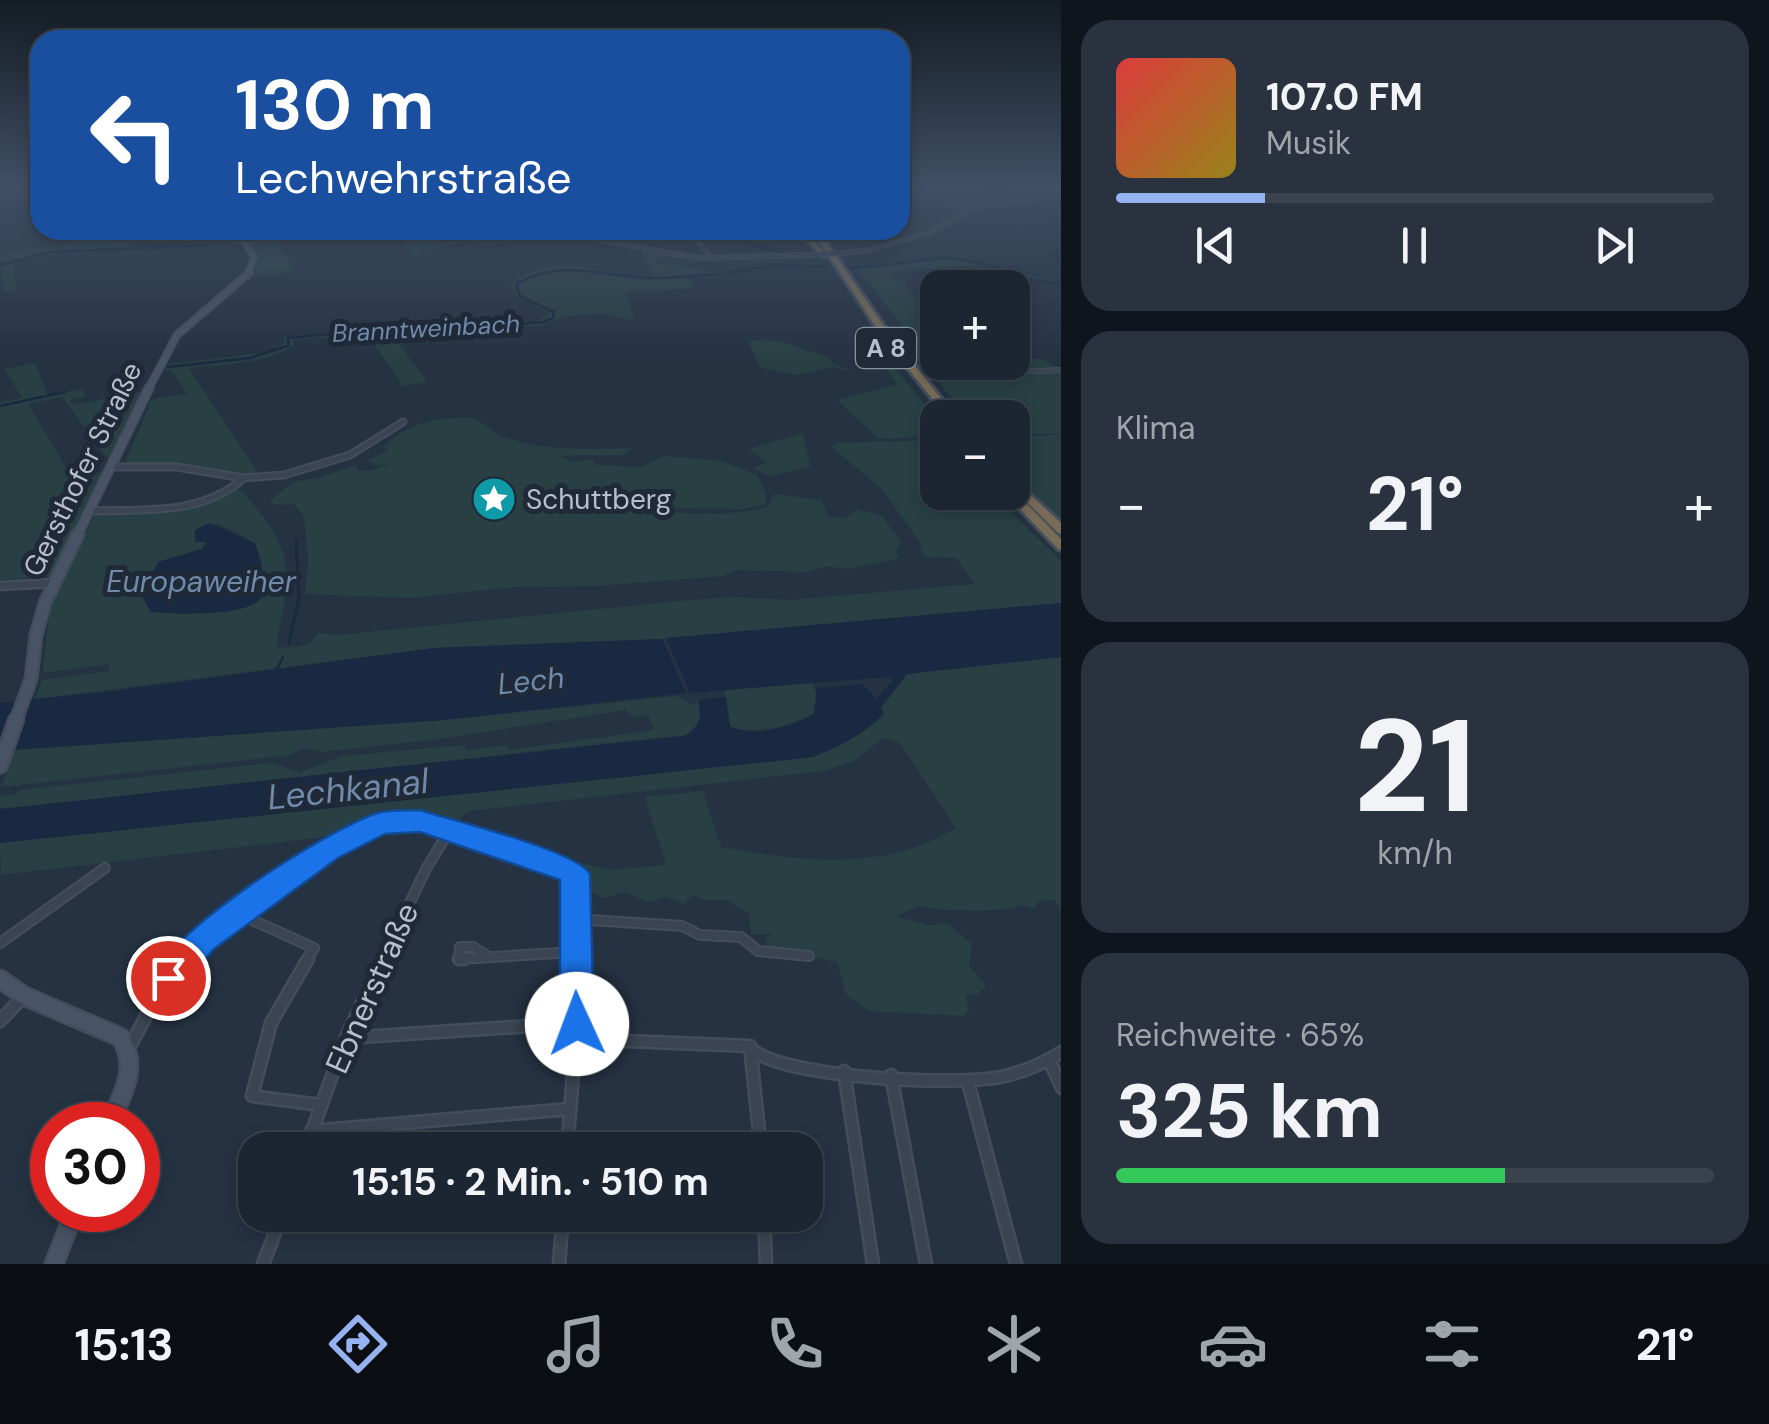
<!DOCTYPE html>
<html lang="de">
<meta charset="utf-8">
<style>
body{margin:0;font-family:"DM Sans",sans-serif;background:#29323e;color:#f1f3f6;height:100vh;display:flex;flex-direction:column;font-size:38px;white-space:nowrap}
*{box-sizing:border-box;margin:0}
p{font-size:32px;color:#a0a5ac}
.icon{flex:none;width:55px;height:55px;fill:none;stroke:currentColor;stroke-width:2;stroke-linecap:round;stroke-linejoin:round}
.map{position:relative;flex:1;overflow:hidden}
.panel{display:flex;flex-direction:column;gap:20px;padding:20px;background:#0f151c;width:708px}
.panel>*{flex:none}
.top-card{position:absolute;left:30px;top:30px;width:880px;height:210px;border-radius:30px;box-shadow:0 5px 15px #0003,0 0 0 2px #3a434d;background:#1a4fa0;color:#fff;overflow:hidden}
.buttons{position:absolute;left:920px;top:270px;display:grid;gap:20px}
.buttons a{display:grid;place-items:center;width:110px;height:110px;border-radius:20px;background:#1c2632;box-shadow:0 5px 15px #0003,0 0 0 2px #3a434d;font-size:50px}
.speed{position:absolute;left:30px;top:1102px;display:flex;gap:20px;font-size:50px;font-weight:700;text-align:center}
.speed>*{display:grid;place-content:center;width:130px;height:130px;border-radius:50%;background:#1c2632;box-shadow:0 5px 15px #0003,0 0 0 2px #3a434d;line-height:1}
.speed .limit{border:15px solid #d22;background:#fff;color:#111}
.pin{position:absolute;display:grid;place-items:center;width:85px;height:85px;color:#fff;margin:-42px;border:5px solid #fff;border-radius:50%;box-shadow:0 2px 10px #0007}
.me{position:absolute;width:110px;margin:-55px;rotate:358deg;stroke-linejoin:round;filter:drop-shadow(0 0 8px #0008)}
.turn{display:flex;align-items:center;gap:35px;height:210px;padding:0 40px;font-size:45px}
.turn .icon{width:130px;height:130px;stroke-width:2.5}
.turn b{display:block;font-size:70px;line-height:85px}
.big{font-size:75px;font-weight:700;line-height:1.1}
.panel .card{flex:1;display:flex;flex-direction:column;justify-content:center;gap:15px;min-width:0;padding:0 35px;border-radius:30px;background:#29323e}
.panel .dial{align-items:center;gap:0}
.dial b{font-size:130px;line-height:1}
.song{display:flex;align-items:center;gap:30px}
.cover{width:120px;height:120px;border-radius:15px;background:linear-gradient(135deg,hsl(0 70% 55%),hsl(50 70% 35%))}
.played{height:10px;border-radius:5px;background:linear-gradient(90deg,#95b2f1 25%,#3a434d 25%)}
.keys{display:flex;justify-content:space-around;direction:ltr}
.heat{display:flex;justify-content:space-between;align-items:center;font-size:55px;direction:ltr}
.charge{height:15px;border-radius:8px;background:linear-gradient(90deg,#34c759 65%,#3a434d 0)}
.trip{position:absolute;left:238px;top:1132px;width:585px;height:100px;border-radius:30px;background:#1c2632;box-shadow:0 5px 15px #0003,0 0 0 2px #3a434d;font-weight:700;line-height:100px;text-align:center}
.menu{display:flex;height:160px;justify-content:space-around;align-items:center;background:#0b0f14;color:#a0a5ac}
.menu .icon{width:70px;height:70px}
.menu .active{color:#95b2f1}
.menu b{font-size:45px;color:#f1f3f6}
main{display:flex;flex:1;min-height:0}
.map>svg:first-child{display:block}
.green{fill:#284043;fill-rule:evenodd}
.water{fill:#182941}
.lines{fill:none;stroke-linecap:round;stroke-linejoin:round}
.stream{stroke:#182941;stroke-width:2.5}
.minor-far5-casing{stroke:#444d5b;stroke-width:5}
.minor-far4-casing{stroke:#444d5b;stroke-width:6}
.minor-far3-casing{stroke:#444d5b;stroke-width:9}
.minor-far2-casing{stroke:#444d5b;stroke-width:11}
.minor-far1-casing{stroke:#444d5b;stroke-width:12}
.minor-casing{stroke:#444d5b;stroke-width:15}
.tertiary-casing{stroke:#444d5b;stroke-width:6}
.secondary-far5-casing{stroke:#444d5b;stroke-width:8}
.secondary-far4-casing{stroke:#444d5b;stroke-width:9}
.secondary-far3-casing{stroke:#444d5b;stroke-width:11}
.secondary-far2-casing{stroke:#444d5b;stroke-width:15}
.secondary-far1-casing{stroke:#444d5b;stroke-width:18}
.secondary-casing{stroke:#444d5b;stroke-width:21}
.motorway-casing{stroke:#454f5c;stroke-width:6}
.minor-far5{stroke:#3a4452;stroke-width:2.5}
.minor-far4{stroke:#3a4452;stroke-width:4}
.minor-far3{stroke:#3a4452;stroke-width:5}
.minor-far2{stroke:#3a4452;stroke-width:6}
.minor-far1{stroke:#3a4452;stroke-width:8}
.minor{stroke:#3a4452;stroke-width:10}
.tertiary{stroke:#3a4452;stroke-width:4}
.secondary-far5{stroke:#485365;stroke-width:5}
.secondary-far4{stroke:#485365;stroke-width:6}
.secondary-far3{stroke:#485365;stroke-width:8}
.secondary-far2{stroke:#485365;stroke-width:10}
.secondary-far1{stroke:#485365;stroke-width:12}
.secondary{stroke:#485365;stroke-width:16}
.motorway{fill:#786b57;fill-rule:evenodd}
.tertiary-bridge-casing{stroke:#444d5b;stroke-width:6;stroke-linecap:butt}
.tertiary-bridge{stroke:#3a4452;stroke-width:4}
.route{fill:#1a73e8;stroke:#114b97;stroke-width:2.5}
.labels{text-anchor:middle;stroke-width:10;stroke-linejoin:round;paint-order:stroke}
.far-water-label{font-size:25px;font-style:italic;fill:#6f8aab;stroke:#1f2937}
.shield{fill:#1f2937;stroke:#89929f;stroke-width:2.5}
.shield-label{font-size:25px;font-weight:bold;fill:#b7bfcc}
.street-label{font-size:28px;fill:#b7bfcc;stroke:#1f2937}
.poi-label{font-size:28px;fill:#b7bfcc;stroke:#1f2937;text-anchor:start}
.water-label{font-size:30px;font-style:italic;fill:#6f8aab;stroke:#1f2937}
.near-street-label{font-size:32px;fill:#b7bfcc;stroke:#1f2937}
.near-water-label{font-size:35px;font-style:italic;fill:#6f8aab;stroke:#1f2937}
</style>
<main>
<div class="map">
<svg width="1062" height="1264" viewBox="0 0 1062 1264">
<rect width="100%" height="100%" fill="#253242"/>
<g class="green">
<path d="M900,185H975L1025,198L985,203L958,213L900,193L905,189Z"/>
<path d="M286,230H303L275,239L295,271L253,277L259,259L249,242L290,232Z"/>
<path d="M429,230L420,232L441,244L450,242L433,230L489,231L499,243L477,245L472,240L413,254L389,231Z"/>
<path d="M117,235L130,246L216,243L241,238L244,243L222,247L118,248L46,255L13,263L16,290L4,292L0,254Z"/>
<path d="M641,249L664,253L665,257L654,258L657,264C678,264 703,270 722,275L689,277L694,288L626,293L635,321L602,313L565,316L540,326L481,330L451,326L414,333L390,332L427,382L403,386L368,335L294,339L293,346C262,365 224,364 189,368L260,476L125,464L152,399L187,394L171,370H163L169,364L270,352L284,344V337L450,321L478,326L506,321L536,322L550,313L513,294L511,281C571,250 598,277 655,278Z"/>
<path d="M930,258C978,257 1015,276 1061,282V285L975,265L891,272L937,313L938,362L952,363L968,375L1024,370L1013,359H1043L1061,371V434H1013L1012,418L969,417L928,371L936,370L856,266Z"/>
<path d="M860,325L937,420V436L879,439L837,400L897,385Z"/>
<path d="M748,340L781,341L830,358L833,364L858,373L834,367L796,375L759,367Z"/>
<path d="M35,363L48,396L83,389L85,397L70,400L73,405L145,391L111,463L62,397L28,404L71,476L106,471L52,576L0,580V402L22,398L4,369Z"/>
<path d="M466,417C484,419 491,433 507,438C546,452 591,449 632,448L624,455L560,456L573,462L593,459L595,465L640,467L665,456L722,461L757,475L767,495L765,504L744,509L654,508L652,512L722,514L767,508L774,494L821,500L828,516L845,518L858,509L882,516L901,542L896,550L898,559L847,569L827,566L808,572L737,570L722,576L597,586L516,587L410,598L305,594L308,560L305,527L303,515L294,504L275,505L270,501L293,482L321,477L357,464V470L370,471L392,463L376,466L367,460L389,451L383,447C407,424 434,418 466,417Z"/>
<path d="M803,433L810,467L769,476L753,469L766,462L749,449Z"/>
<path d="M1061,435V524L1013,473L1012,436Z"/>
<path d="M932,440L937,442L938,492L991,493L1061,561V603L662,639L434,648L36,699L42,680L108,671L109,664L43,673L49,613L96,512L195,507L237,486C264,517 288,541 287,584C286,606 277,626 277,648L309,645L318,633L338,635L681,601L732,597L789,600L975,584L956,558L924,557L920,543L883,490L832,447L837,443ZM216,523C263,543 255,543 265,591L236,609L175,614L158,562L202,549Z"/>
<path d="M1061,657V912L1055,900L1038,901L1034,909L1021,905C1005,913 937,911 918,906L897,916L927,925L948,924L972,944L969,966L986,985L978,994L965,995L969,1009L964,1016L869,1011L846,994L837,962L767,949L766,939L772,934L751,935L749,913L727,900H704L692,895L684,904L665,897L649,902L625,892L603,898L583,889L588,884L580,866L570,860L609,870L666,865L645,797L703,791L721,847C800,861 883,873 956,828L900,743L883,738L852,762L823,771L467,811L457,824C410,813 386,813 342,835L1,875L0,843L632,776L881,708L907,674Z"/>
<path d="M812,682L818,700L814,714C787,728 756,734 730,727L724,689Z"/>
<path d="M676,696L694,705L698,700L701,716L694,730L685,735L0,809V796L17,794L19,790L271,763L301,772L342,756L464,745L466,750L508,745L509,750L654,730L648,715L633,717L626,710L432,740L321,752L303,748L290,755L1,787L15,749L444,720Z"/>
</g>
<g class="water">
<path d="M209,523L255,543C259,554 269,588 261,598C246,618 175,614 151,612L141,595L158,562L202,549L207,542H195V530Z"/>
<path d="M1061,603V657L907,674L881,707L884,714C862,735 841,746 813,757L0,843V809L685,736C700,726 702,717 698,700L726,697L730,726C752,739 790,727 814,714L817,688L863,684L876,699L893,680L889,677L690,693L666,638Z"/>
<path d="M662,639L686,693L444,720L0,751V703L114,691L434,648Z"/>
</g>
<g class="lines">
<g class="stream">
<path d="M1062,205L1046,212L1062,230"/>
<path d="M729,230L747,243L782,253"/>
<path d="M246,233L265,230"/>
<path d="M1062,251L1054,254L1062,268"/>
<path d="M0,265L50,252L226,244L239,237"/>
<path d="M846,267C883,269 918,257 955,259C980,260 1001,273 1023,278C1036,281 1049,282 1062,284"/>
<path d="M724,274L776,265L826,267"/>
<path d="M168,367L250,358L288,346V338L447,323L477,328L543,322L553,318L554,312L520,296L516,284C561,258 600,276 647,278C671,279 695,275 719,274"/>
<path d="M0,406L65,392"/>
<path d="M289,643L299,598L296,541"/>
<path d="M277,669L283,657"/>
</g>
<defs>
<g id="minor-far5">
<path d="M1002,185L1042,197"/>
<path d="M1033,185L1062,193"/>
<path d="M1012,187L1028,185"/>
<path d="M1031,191L1062,185"/>
<path d="M688,230L712,258"/>
</g>
<path id="minor-far4" d="M937,371L973,374L1062,370"/>
<g id="minor-far3">
<path d="M112,467H177L243,478L284,475L350,455L403,422"/>
<path d="M90,511C144,509 199,516 243,479"/>
</g>
<path id="minor-far2" d="M0,586L53,583"/>
<g id="minor-far1">
<path d="M237,913L314,948L306,961"/>
<path d="M574,919L682,926L700,935L741,937L758,951L809,956"/>
<path d="M0,943L105,868"/>
<path d="M489,957L473,947H460L459,959L575,952"/>
<path d="M183,961C219,918 329,834 384,825C436,815 530,848 575,874L576,961"/>
<path d="M382,961L426,869L449,831"/>
</g>
<g id="minor">
<path d="M308,959L271,1023L252,1096L320,1105"/>
<path d="M459,959H464"/>
<path d="M0,1021L23,997"/>
<path d="M346,1038L577,1023"/>
<path d="M576,1039L750,1046L761,1150"/>
<path d="M130,1046L158,994L185,959"/>
<path d="M754,1051C790,1078 959,1087 1005,1076C1027,1071 1043,1063 1062,1052"/>
<path d="M1050,1062L1062,1088"/>
<path d="M844,1071L873,1264"/>
<path d="M891,1075L926,1264"/>
<path d="M968,1082L1016,1264"/>
<path d="M311,1131L570,1109"/>
<path d="M567,1148L761,1149"/>
<path d="M305,1150L347,1035L383,959"/>
<path d="M567,1150L577,1023L576,959"/>
<path d="M764,1215L766,1264"/>
<path d="M263,1264L282,1215"/>
<path d="M559,1264L563,1215"/>
</g>
<g id="tertiary">
<path d="M469,230L567,234L697,258L812,255"/>
<path d="M245,242L305,230"/>
<path d="M841,253L870,250L930,232L976,207L1062,195"/>
</g>
<path id="secondary-far5" d="M238,230L254,258L247,276"/>
<path id="secondary-far4" d="M148,390L177,335L249,273"/>
<path id="secondary-far3" d="M77,536L149,388"/>
<path id="secondary-far2" d="M15,723L31,679L36,635L45,603L78,534"/>
<path id="secondary-far1" d="M0,766L16,720"/>
<g id="secondary">
<path d="M0,979L24,996L120,1037C140,1066 122,1096 109,1125"/>
<path d="M54,1264L75,1210"/>
</g>
<g id="motorway">
<path d="M797,230H803L826,254V256H822Z"/>
<path d="M812,230H818L890,335L957,418H948L884,339Z"/>
<path d="M1012,478L1062,524V534L1058,533L1012,487Z"/>
<path d="M1013,490L1062,540V550L1058,549L1004,492H1012Z"/>
</g>
</defs>
<use href="#minor-far5" class="minor-far5-casing"/>
<use href="#minor-far4" class="minor-far4-casing"/>
<use href="#minor-far3" class="minor-far3-casing"/>
<use href="#minor-far2" class="minor-far2-casing"/>
<use href="#minor-far1" class="minor-far1-casing"/>
<use href="#minor" class="minor-casing"/>
<use href="#tertiary" class="tertiary-casing"/>
<use href="#secondary-far5" class="secondary-far5-casing"/>
<use href="#secondary-far4" class="secondary-far4-casing"/>
<use href="#secondary-far3" class="secondary-far3-casing"/>
<use href="#secondary-far2" class="secondary-far2-casing"/>
<use href="#secondary-far1" class="secondary-far1-casing"/>
<use href="#secondary" class="secondary-casing"/>
<use href="#motorway" class="motorway-casing"/>
<use href="#minor-far5" class="minor-far5"/>
<use href="#minor-far4" class="minor-far4"/>
<use href="#minor-far3" class="minor-far3"/>
<use href="#minor-far2" class="minor-far2"/>
<use href="#minor-far1" class="minor-far1"/>
<use href="#minor" class="minor"/>
<use href="#tertiary" class="tertiary"/>
<use href="#secondary-far5" class="secondary-far5"/>
<use href="#secondary-far4" class="secondary-far4"/>
<use href="#secondary-far3" class="secondary-far3"/>
<use href="#secondary-far2" class="secondary-far2"/>
<use href="#secondary-far1" class="secondary-far1"/>
<use href="#secondary" class="secondary"/>
<use href="#motorway" class="motorway"/>
<defs>
<path id="tertiary-bridge" d="M812,255L841,253"/>
</defs>
<use href="#tertiary-bridge" class="tertiary-bridge-casing"/>
<use href="#tertiary-bridge" class="tertiary-bridge"/>
</g>
<linearGradient id="sky" x2="0" y2="1"><stop stop-color="#141c24"/><stop offset="0.51" stop-color="#404f65"/><stop offset="1" stop-color="#404f65" stop-opacity="0"/></linearGradient>
<rect width="1062" height="362" fill="url(#sky)"/>
<path class="route" d="M420,810C452,820 578,851 590,874L594,1024L589,1035L577,1040L565,1035L560,1024V880L420,832L385,834L338,858L214,949L180,989L168,994L157,989L152,978C176,926 319,835 374,814C388,809 405,811 420,810Z"/>
<defs>
<symbol id="sight-disc" viewBox="-11 -11 22 22"><circle r="9.5" fill="#0f9aa8" stroke="#1f2937"/><path d="M0-6L1.8-2.2L6-1.7L2.9 1.2L3.7 5.4L0 3.3L-3.7 5.4L-2.9 1.2L-6-1.7L-1.8-2.2Z" fill="#fff"/></symbol>
</defs>
<g fill-rule="evenodd">
<use href="#sight-disc" x="469" y="474" width="50" height="50"/>
</g>
<g class="labels">
<g class="far-water-label">
<text transform="translate(426 328) rotate(-3)" y="9">Branntweinbach</text>
</g>
<rect class="shield" x="856" y="328" width="60" height="40" rx="8"/>
<g class="shield-label">
<text x="886" y="357">A 8</text>
</g>
<g class="street-label">
<text transform="translate(82 469) rotate(-64)" y="10">Gersthofer Straße</text>
</g>
<g class="poi-label">
<text x="526" y="509">Schuttberg</text>
</g>
<g class="water-label">
<text x="201" y="592">Europaweiher</text>
<text transform="translate(531 681) rotate(-6)" y="10">Lech</text>
</g>
<g class="near-street-label">
<text transform="translate(372 988) rotate(-66)" y="11">Ebnerstraße</text>
</g>
<g class="near-water-label">
<text transform="translate(348 789) rotate(-6)" y="12">Lechkanal</text>
</g>
</g>
</svg>
<div class="buttons">
<a>+</a>
<a>−</a>
</div>
<div class="speed"><div class="limit">30</div></div>
<div class="pin" style="left:168px;top:978px;background:#d93025"><svg class="icon" aria-label="arrive" viewBox="0 0 24 24"><path d="M6 21V4h12l-3 4 3 4H6"/></svg></div>
<svg class="me" style="left:577px;top:1024px" viewBox="-20 -20 40 40"><circle r="19" fill="#fff"/><path d="M0-13L10 11 0 6-10 11z" fill="#1a73e8"/></svg>
<div class="trip">15:15 · 2 Min. · 510 m</div>
<div class="top-card">
<div class="turn"><svg class="icon" aria-label="left" viewBox="0 0 24 24"><path d="M17 20v-9H6M10 6l-5 5 5 5"/></svg><div><b>130 m</b>Lechwehrstraße</div></div>
</div>
</div>
<section class="panel">
<div class="card">
<div class="song"><i class="cover"></i><div><b>107.0 FM</b><p>Musik</p></div></div>
<div class="played"></div>
<div class="keys"><svg class="icon" aria-label="previous" viewBox="0 0 24 24"><path d="M18 5L8 12l10 7zM5 5v14"/></svg><svg class="icon" aria-label="pause" viewBox="0 0 24 24"><path d="M8 5v14M16 5v14"/></svg><svg class="icon" aria-label="next" viewBox="0 0 24 24"><path d="M6 5l10 7-10 7zM19 5v14"/></svg></div>
</div>
<div class="card"><p>Klima</p>
<div class="heat"><a>−</a><b class="big">21°</b><a>+</a></div>
</div>
<div class="card dial"><b>21</b><p>km/h</p></div>
<div class="card"><p>Reichweite · 65%</p><b class="big">325 km</b><div class="charge"></div></div>
</section>
</main>
<nav class="menu">
<b>15:13</b>
<svg class="icon active" aria-label="directions" viewBox="0 0 24 24"><path d="M12 3l9 9-9 9-9-9zM9 14v-3h6M13 9l2 2-2 2"/></svg>
<svg class="icon" aria-label="music" viewBox="0 0 24 24"><path d="M9 18V5l10-2v13"/><circle cx="6" cy="18" r="3"/><circle cx="16" cy="16" r="3"/></svg>
<svg class="icon" aria-label="phone" viewBox="0 0 24 24"><path d="M5 4h4l2 5-3 2q2 4 5 5l2-3 5 2v4C11 20 4 13 5 4z"/></svg>
<svg class="icon" aria-label="climate" viewBox="0 0 24 24"><path d="M12 3v18M4 7l16 10M4 17L20 7"/></svg>
<svg class="icon" aria-label="car" viewBox="0 0 24 24"><path d="M5 17H2v-5l4-1 3-4h7l3 4 3 1v5h-3M9 17h6M6 11h13"/><circle cx="7" cy="17" r="2"/><circle cx="17" cy="17" r="2"/></svg>
<svg class="icon" aria-label="filters" viewBox="0 0 24 24"><path d="M4 7h16M4 17h16"/><circle cx="9" cy="7" r="2"/><circle cx="15" cy="17" r="2"/></svg>
<b>21°</b>
</nav>
